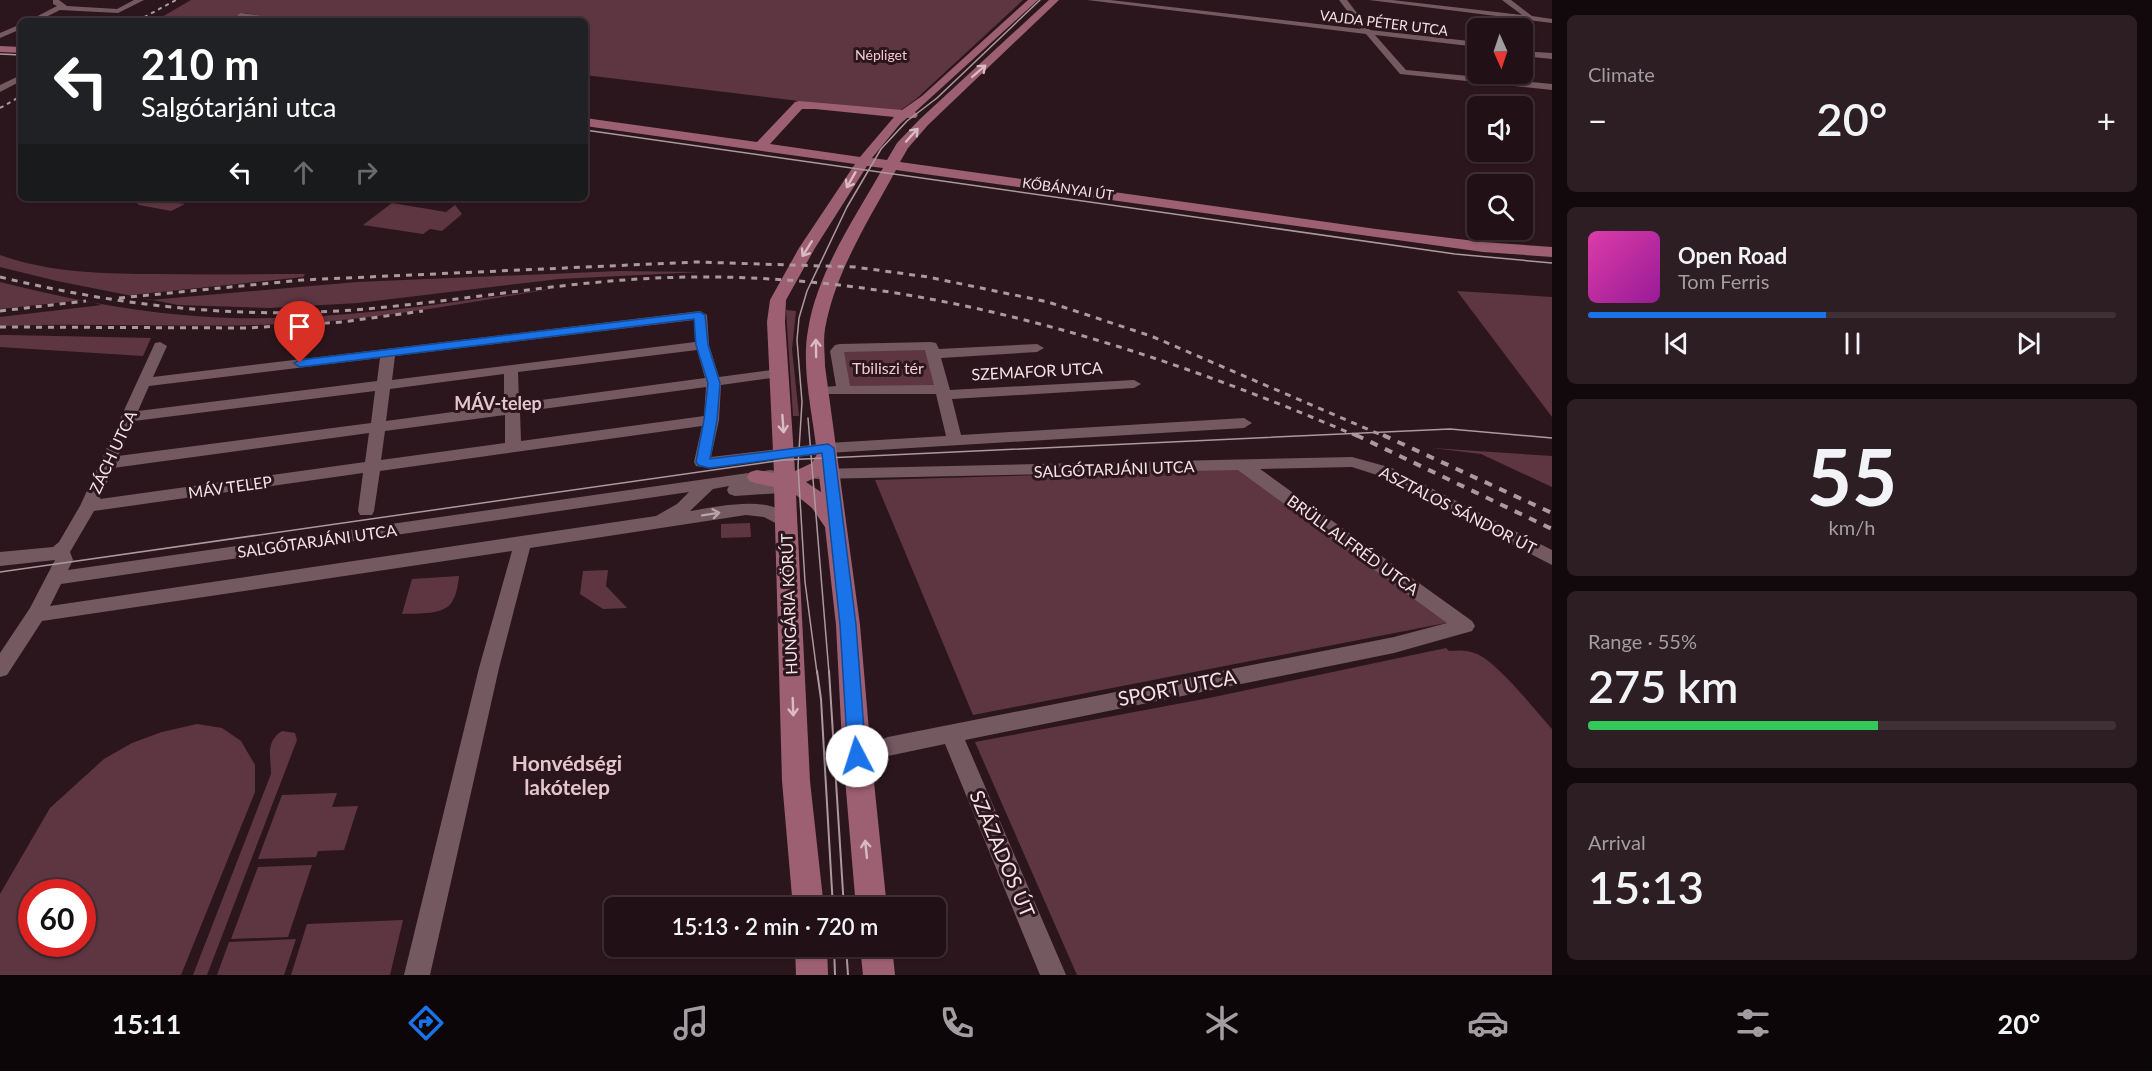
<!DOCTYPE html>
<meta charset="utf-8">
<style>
body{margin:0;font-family:Lato,sans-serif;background:#2d1e23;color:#f1f3f6;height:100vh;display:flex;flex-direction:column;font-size:22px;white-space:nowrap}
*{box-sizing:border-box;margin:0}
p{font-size:20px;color:#a29da1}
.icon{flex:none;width:33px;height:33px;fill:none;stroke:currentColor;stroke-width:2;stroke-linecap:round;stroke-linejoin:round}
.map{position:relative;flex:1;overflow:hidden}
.panel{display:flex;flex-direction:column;gap:15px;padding:15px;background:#12090c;width:600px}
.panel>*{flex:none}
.top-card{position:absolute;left:18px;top:18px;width:570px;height:183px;border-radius:9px;box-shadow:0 2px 4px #0004,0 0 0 2px #3e3035;background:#202124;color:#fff;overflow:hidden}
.needle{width:39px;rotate:177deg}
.fabs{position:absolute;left:1467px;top:18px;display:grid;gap:12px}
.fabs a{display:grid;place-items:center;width:66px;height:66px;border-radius:9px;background:#211016;box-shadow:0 2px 4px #0004,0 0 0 2px #3e3035;font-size:30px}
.speed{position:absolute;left:18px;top:879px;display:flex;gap:12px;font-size:30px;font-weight:700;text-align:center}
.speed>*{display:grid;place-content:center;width:78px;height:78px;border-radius:50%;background:#211016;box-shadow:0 2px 4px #0004,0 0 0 2px #3e3035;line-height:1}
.speed .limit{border:9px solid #d22;background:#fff;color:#111}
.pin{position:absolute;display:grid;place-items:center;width:51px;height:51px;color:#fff;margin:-62px -26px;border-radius:50% 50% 50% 0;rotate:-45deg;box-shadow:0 0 6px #0007}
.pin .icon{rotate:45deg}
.me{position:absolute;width:66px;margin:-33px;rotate:355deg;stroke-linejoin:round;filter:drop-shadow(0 0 4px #0008)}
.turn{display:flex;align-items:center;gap:21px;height:126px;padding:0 24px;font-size:27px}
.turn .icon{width:78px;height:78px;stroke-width:2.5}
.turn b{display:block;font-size:42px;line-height:51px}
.lanes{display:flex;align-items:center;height:57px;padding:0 24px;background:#0003;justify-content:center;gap:30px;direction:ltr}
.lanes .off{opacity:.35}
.big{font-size:45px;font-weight:600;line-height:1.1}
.panel .widget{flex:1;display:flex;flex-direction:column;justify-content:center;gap:9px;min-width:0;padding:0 21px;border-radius:9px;background:#2d1e23}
.panel .dial{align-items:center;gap:0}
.dial b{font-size:78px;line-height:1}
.song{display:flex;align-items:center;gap:18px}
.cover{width:72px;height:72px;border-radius:9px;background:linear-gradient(135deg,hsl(320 70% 55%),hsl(300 70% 35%))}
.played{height:6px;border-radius:3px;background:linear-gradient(90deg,#1a73e8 45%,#3e3035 45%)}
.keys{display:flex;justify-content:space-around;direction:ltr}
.heat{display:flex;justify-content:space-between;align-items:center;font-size:33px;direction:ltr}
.charge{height:9px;border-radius:4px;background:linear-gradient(90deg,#34c759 55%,#3e3035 0)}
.trip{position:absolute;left:604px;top:897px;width:342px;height:60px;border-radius:9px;background:#211016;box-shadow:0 2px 4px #0004,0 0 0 2px #3e3035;font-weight:600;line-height:60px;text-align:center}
.tab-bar{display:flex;height:96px;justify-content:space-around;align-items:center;background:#0d0609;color:#a29da1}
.tab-bar .icon{width:42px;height:42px}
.tab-bar .current{color:#1a73e8}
.tab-bar b{font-size:27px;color:#f1f3f6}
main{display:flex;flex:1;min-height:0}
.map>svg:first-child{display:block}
.green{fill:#5e3642;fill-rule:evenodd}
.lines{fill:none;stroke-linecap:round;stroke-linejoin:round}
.minor{fill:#745960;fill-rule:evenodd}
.major{fill:#9d6073;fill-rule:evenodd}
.tram-far1{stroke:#ac999e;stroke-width:1.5}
.tram{stroke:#ac999e;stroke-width:2}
.rail-far2{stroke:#ac999e;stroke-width:2;stroke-dasharray:4 4;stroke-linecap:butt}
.rail-far1{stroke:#ac999e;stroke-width:3;stroke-dasharray:6 6;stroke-linecap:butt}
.rail{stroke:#ac999e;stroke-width:4;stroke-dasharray:8 8;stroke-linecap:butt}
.oneway{stroke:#d9bbc4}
.oneway2{stroke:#baa4aa}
.route{fill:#1a73e8;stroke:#114b97;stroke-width:1.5}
.labels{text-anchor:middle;stroke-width:6;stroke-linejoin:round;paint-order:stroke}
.far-street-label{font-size:14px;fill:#f3e2e6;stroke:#2c161d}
.far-park-label{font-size:14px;fill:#f5c9d4;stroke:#2c161d}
.park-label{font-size:16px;fill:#f5c9d4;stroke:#2c161d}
.street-label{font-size:16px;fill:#f3e2e6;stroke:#2c161d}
.neighbourhood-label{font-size:18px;font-weight:bold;fill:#e5c6ce;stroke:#2c161d}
.near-street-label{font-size:20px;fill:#f3e2e6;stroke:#2c161d}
.near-neighbourhood-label{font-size:21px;font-weight:bold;fill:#e5c6ce;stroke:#2c161d}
</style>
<main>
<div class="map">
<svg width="1552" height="975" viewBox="0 0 1552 975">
<rect width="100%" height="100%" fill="#2c161d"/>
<g class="green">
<path d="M191,0H1023L916,99L901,110L889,112L585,75V21H393L387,17L273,21L269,17L244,13L221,21H155Z"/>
<path d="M141,198L185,204L171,211L139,205L137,203Z"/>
<path d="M392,203L446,212L455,205L462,214L442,231L430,229L423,234L363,225Z"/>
<path d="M0,255C50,273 106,274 158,274C207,275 256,274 305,274L303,277L131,295L150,300L357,282L619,271L701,272L559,279L358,303L270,308L178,305L57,281L0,267Z"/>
<path d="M0,282C60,297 122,310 183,315C308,327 435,304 558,288C475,301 390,318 305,323C204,329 102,322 0,326V317L102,305L83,300L0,309Z"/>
<path d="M1457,291L1552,297V417Z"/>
<path d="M786,310L796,311L792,349L799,416H793Z"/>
<path d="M0,335H7L151,338L143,356L0,347Z"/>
<path d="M926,349L935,383L933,386L849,388L842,350Z"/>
<path d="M1432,448L1552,456V487L1481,454Z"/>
<path d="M1241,469L1451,622L973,715L875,480Z"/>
<path d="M750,523L751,537L721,538V524Z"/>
<path d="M608,570L606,586L627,608L603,609L580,594L583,571Z"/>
<path d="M459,576C458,584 457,593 453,600C446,616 417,613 402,614L412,579Z"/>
<path d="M1446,648L1449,651C1459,650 1468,650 1477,654C1498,663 1535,710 1552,729V975H1077L975,742L1209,698Z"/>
<path d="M197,724L222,728L241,741L255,765V792L181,975H0V894L50,808L104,759L132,743L162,732ZM32,892H82V944H32Z"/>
<path d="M282,731L295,733L297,740L207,975H193L271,774C271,756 265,742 282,731Z"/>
<path d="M337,793L332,807L358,806L344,850L318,851L316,857L258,859L282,795Z"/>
<path d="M312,865L288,937L231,939L258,867Z"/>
<path d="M403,920L390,975H291L307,924Z"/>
<path d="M296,939L284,975H217L229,942Z"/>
</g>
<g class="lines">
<g class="minor">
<path d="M53,0H59L67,6L117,9L134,0H144L118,13L60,10L38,21H28L57,6L53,4Z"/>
<path d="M1087,0H1110L1361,29L1339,0H1347L1370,30L1478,42V47L1375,35L1406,70L1552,84V90L1400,74L1366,34Z"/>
<path d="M1369,0H1392L1522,15L1502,0H1511L1532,16L1552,19V23Z"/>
<path d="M241,13L264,16L269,21L238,17L237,15Z"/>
<path d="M403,18L406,21H338L342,19Z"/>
<path d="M21,24V29L0,38V33Z"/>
<path d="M1522,51L1552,53V59L1522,56Z"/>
<path d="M21,75V81L0,92V85Z"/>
<path d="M700,311L707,315L709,345L719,377L779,369L786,373L779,377L721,385L719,420L711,457L828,443L946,436L936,394H814L812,391L814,388L836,386L830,351L835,345L840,344L931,342L936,343L939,349L1037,344L1044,348L1037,352L941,358L950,390L1134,380L1141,384L1134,388L952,399L961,435L1244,418L1252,423L1244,428L828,453L709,468L696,466L694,462L702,426L380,471L374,511L372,515H360L358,511L363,473L94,511L70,552L73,560L68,570L770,470L776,471L778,475L776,479L750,483L802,482L804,486L802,490L796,492L735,496L729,494L727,490L729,486L713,489L690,511C717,507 776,492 794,522L791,526L785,528L764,517L746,515L530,548L499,668L430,975H404L479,668L512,551L42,621L7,675L0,677V653L30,608L55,560L0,566V552L53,547L59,542L80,506L155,343L160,342L167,346L153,377ZM694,320L695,342L392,380L395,356ZM697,350L705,378L519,403L518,372ZM925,350L934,385L850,386L844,352ZM380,358L377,381L138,411L149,386ZM504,374V405L386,421L390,389ZM706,387L704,416L521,441L520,412ZM375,391L371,423L118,456L134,421ZM505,415V443L381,460L385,431ZM369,433L365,462L100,499L113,468ZM689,492L677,504L656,516L50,606L61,584Z"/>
<path d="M1352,457L1392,468L1552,550V565L1380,476L1352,467L1260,469L1472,621L1475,626L1472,631L1394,653L965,740L1066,975H1040L945,744L888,756L867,776L859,779L851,776L848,769C856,753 872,742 888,737L1394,637L1447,623L1238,470L817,479L811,478L809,474L811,470L817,469Z"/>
</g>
<g class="major">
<path d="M1028,0H1038L915,112L918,115L916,118H907L900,124L872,158L887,160L897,143L920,119L1049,0H1059L928,125L908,148L900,162L1376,229L1483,242L1552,247V257L1483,252L1376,237L896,170C869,220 835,272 825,329C823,341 825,354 825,366L860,625L870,743L887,908H856L842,743L836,625L825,527L812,508L796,495L810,781L824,908H793L782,781L774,487L750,482L747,477L750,472L757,470L774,473L767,322L770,300L799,248L855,164L585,126V118L757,142L795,102L799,101L902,110L922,96ZM802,109H815L894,117L860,157L770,144ZM867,166L883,168C855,218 817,272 808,330C801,368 813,416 817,454L812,463L795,471L785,322L786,300L815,248ZM819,476L821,492L806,482Z"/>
<path d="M0,46L21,47V53L0,52Z"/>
<path d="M795,946H827L828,975H796Z"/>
<path d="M860,946H892L895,975H863Z"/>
</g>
<g class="tram-far1">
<path d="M0,54L21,55"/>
<path d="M585,130L1455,254L1552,263"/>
<path d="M808,418L829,673"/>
<path d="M0,572L783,460L1450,429L1552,438"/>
<path d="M817,673L805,582L798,466L802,402L797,340L799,318L807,291L847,207L881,149L907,121L937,98L1040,0"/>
</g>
<g class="tram">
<path d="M817,671L821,699L833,908"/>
<path d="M829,671L844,908"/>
<path d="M834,946L835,975"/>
<path d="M846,946L848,975"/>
</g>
<g class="rail-far2">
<path d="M137,21L176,0"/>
<path d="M0,108L21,96"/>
</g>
<g class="rail-far1">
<path d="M0,277C116,305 233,319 353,310C469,301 583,277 700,277C928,276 1152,348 1359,437"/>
<path d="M119,298L302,280L696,262L855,267L928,277L1048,302L1151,336L1386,437"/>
<path d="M0,311L86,301"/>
<path d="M0,327L248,328L342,322L423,311"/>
</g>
<g class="rail">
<path d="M1356,435L1552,529"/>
<path d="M1383,435L1552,513"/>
</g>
</g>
<defs><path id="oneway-shaft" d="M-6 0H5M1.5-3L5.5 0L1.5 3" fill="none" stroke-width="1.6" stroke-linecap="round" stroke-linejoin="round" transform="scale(1.5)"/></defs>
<g class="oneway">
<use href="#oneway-shaft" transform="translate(979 71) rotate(-41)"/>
<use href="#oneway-shaft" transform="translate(912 135) rotate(-48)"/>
<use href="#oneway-shaft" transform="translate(851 180) rotate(120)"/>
<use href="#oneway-shaft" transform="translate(807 249) rotate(122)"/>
<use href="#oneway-shaft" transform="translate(816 348) rotate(-91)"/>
<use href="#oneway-shaft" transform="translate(783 424) rotate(86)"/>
<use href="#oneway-shaft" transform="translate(793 707) rotate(88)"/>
<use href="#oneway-shaft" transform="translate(866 849) rotate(-96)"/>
</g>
<use class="oneway2" href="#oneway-shaft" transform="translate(711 514) rotate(-9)"/>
<path class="route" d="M700,312L705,315L708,345L720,383L717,420L710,459L828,444L834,448L856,625L866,756L864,762L857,764L851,762L848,756L840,625L822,453L709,468L698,465L696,462L704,420L708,383L696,345L694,319L300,367L294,363L300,360Z"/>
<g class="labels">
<g class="far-street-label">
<text transform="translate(1384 23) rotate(7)" y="5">VAJDA PÉTER UTCA</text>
<text transform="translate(1068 189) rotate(8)" y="5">KŐBÁNYAI ÚT</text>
</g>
<g class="far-park-label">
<text x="881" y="60">Népliget</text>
</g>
<g class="park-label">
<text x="888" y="374">Tbiliszi tér</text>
</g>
<g class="street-label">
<text transform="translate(1037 371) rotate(-3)" y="6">SZEMAFOR UTCA</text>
<text transform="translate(113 452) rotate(-65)" y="6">ZÁCH UTCA</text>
<text transform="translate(1114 469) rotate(-2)" y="6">SALGÓTARJÁNI UTCA</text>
<text transform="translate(230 487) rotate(-8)" y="6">MÁV TELEP</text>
<text transform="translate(1458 510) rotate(27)" y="6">ASZTALOS SÁNDOR ÚT</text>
<text transform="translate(317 541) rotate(-8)" y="6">SALGÓTARJÁNI UTCA</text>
<text transform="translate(1353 545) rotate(36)" y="6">BRÜLL ALFRÉD UTCA</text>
<text transform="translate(789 604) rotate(-92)" y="6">HUNGÁRIA KÖRÚT</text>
</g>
<g class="neighbourhood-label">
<text x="498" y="410">MÁV-telep</text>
</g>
<g class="near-street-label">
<text transform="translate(1177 688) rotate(-11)" y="7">SPORT UTCA</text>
<text transform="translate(1002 854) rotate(67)" y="7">SZÁZADOS ÚT</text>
</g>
<g class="near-neighbourhood-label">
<text x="567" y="771">Honvédségi<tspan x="567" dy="24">lakótelep</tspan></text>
</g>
</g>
</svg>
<div class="fabs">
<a><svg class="needle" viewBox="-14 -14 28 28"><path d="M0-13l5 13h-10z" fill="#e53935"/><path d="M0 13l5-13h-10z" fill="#a29da1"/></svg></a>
<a><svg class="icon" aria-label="sound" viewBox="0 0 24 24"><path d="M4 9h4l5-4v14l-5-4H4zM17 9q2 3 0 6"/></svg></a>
<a><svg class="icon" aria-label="search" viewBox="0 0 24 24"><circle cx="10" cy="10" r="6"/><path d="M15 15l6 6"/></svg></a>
</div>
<div class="speed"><div class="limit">60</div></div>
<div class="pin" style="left:300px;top:363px;background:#d93025"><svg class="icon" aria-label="arrive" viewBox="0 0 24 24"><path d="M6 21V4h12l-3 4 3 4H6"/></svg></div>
<svg class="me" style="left:857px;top:756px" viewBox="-20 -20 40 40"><circle r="19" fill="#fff"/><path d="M0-13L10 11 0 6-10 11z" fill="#1a73e8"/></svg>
<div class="trip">15:13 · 2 min · 720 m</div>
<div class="top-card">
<div class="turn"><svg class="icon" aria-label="left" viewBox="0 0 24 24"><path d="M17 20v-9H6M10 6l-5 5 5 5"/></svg><div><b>210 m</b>Salgótarjáni utca</div></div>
<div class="lanes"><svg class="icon" aria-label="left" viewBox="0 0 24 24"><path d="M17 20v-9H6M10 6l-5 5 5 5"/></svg><svg class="icon off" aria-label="ahead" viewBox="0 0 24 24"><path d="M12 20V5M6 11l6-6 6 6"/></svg><svg class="icon off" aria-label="right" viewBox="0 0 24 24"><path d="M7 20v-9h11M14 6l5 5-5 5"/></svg></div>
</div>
</div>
<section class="panel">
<div class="widget"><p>Climate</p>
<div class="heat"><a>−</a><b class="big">20°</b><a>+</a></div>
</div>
<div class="widget">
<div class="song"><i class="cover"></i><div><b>Open Road</b><p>Tom Ferris</p></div></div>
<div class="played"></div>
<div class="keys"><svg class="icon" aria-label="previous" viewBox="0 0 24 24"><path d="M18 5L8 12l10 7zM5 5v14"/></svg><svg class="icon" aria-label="pause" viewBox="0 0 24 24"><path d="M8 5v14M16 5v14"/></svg><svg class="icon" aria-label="next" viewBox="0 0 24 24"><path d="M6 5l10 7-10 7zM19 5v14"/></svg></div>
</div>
<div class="widget dial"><b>55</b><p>km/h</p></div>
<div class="widget"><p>Range · 55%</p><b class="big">275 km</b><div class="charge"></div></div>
<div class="widget"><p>Arrival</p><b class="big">15:13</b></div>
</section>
</main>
<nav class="tab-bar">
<b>15:11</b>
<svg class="icon current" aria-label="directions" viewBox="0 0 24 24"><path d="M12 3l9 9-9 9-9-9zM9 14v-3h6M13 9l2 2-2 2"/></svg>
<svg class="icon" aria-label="music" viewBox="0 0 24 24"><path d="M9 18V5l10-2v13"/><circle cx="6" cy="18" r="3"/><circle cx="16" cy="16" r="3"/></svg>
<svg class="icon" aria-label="phone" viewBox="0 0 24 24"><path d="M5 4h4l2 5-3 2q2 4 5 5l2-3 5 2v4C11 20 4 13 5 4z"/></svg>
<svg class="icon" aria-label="climate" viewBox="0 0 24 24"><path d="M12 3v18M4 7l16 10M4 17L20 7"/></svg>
<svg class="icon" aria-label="car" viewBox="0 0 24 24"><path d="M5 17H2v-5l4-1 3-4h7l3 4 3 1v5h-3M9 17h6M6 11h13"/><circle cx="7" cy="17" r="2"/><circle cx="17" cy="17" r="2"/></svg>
<svg class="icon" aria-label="filters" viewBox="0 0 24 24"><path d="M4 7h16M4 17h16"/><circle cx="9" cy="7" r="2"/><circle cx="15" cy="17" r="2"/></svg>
<b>20°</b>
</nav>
